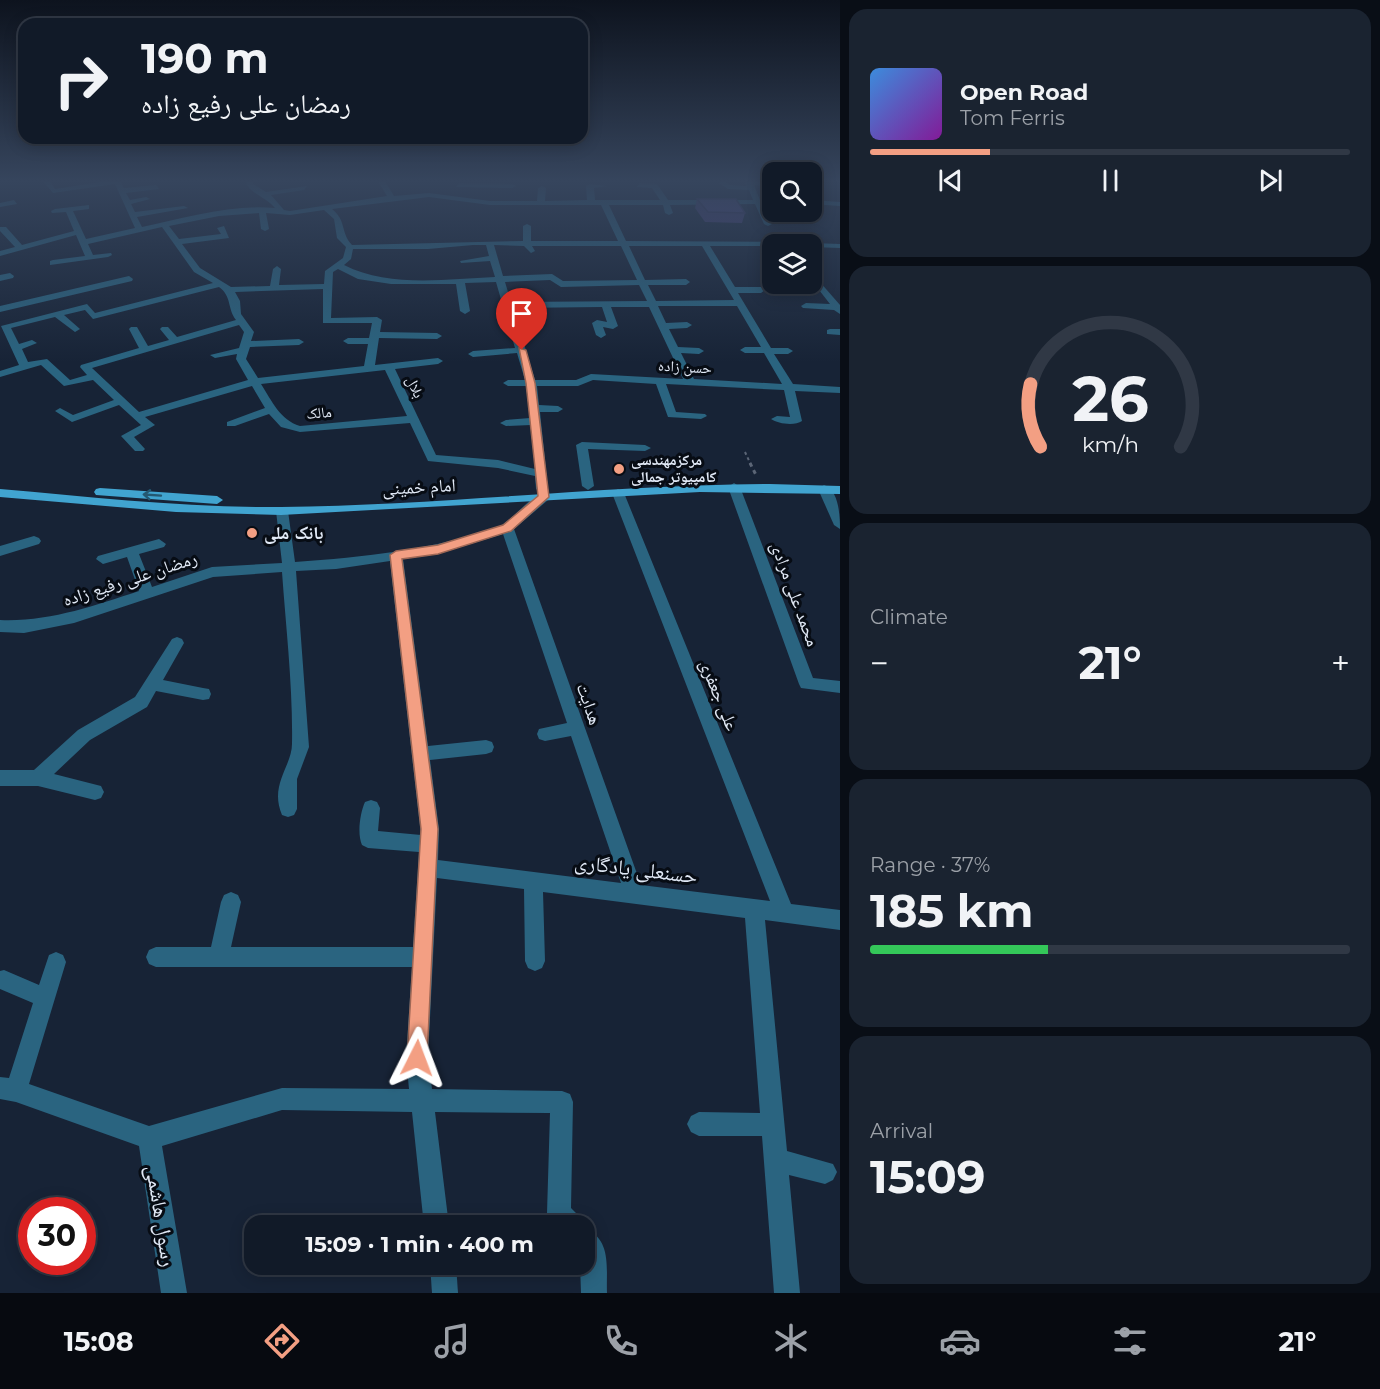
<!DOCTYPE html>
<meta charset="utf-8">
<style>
body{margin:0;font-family:Montserrat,"Noto Naskh Arabic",sans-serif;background:#1a2330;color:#f1f3f6;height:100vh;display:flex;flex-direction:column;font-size:22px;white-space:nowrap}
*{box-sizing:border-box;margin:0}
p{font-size:20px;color:#9ca1a8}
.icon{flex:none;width:33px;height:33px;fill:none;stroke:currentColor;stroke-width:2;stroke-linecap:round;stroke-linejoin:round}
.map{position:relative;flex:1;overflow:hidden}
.details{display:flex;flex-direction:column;gap:9px;padding:9px;background:#090e16;width:540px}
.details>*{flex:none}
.guide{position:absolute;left:18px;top:18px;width:570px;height:126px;border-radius:18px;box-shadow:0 3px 15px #0003,0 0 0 2px #303845;background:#111a28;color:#f1f3f6;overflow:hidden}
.buttons{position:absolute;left:762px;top:162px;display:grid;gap:12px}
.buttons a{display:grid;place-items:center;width:60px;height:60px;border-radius:12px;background:#111a28;box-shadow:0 3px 15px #0003,0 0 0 2px #303845;font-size:30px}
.speed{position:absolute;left:18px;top:1197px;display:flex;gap:12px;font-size:30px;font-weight:700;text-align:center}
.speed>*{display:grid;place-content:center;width:78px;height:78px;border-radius:50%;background:#111a28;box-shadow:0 3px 15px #0003,0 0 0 2px #303845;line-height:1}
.speed .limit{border:9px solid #d22;background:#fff;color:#111}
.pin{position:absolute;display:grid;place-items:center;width:51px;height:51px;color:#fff;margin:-62px -26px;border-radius:50% 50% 50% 0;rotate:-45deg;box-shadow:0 0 6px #0007}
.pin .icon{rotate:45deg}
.me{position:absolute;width:66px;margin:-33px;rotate:3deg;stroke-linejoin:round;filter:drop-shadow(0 0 4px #0008)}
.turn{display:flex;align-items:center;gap:21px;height:126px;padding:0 24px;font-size:27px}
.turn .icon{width:78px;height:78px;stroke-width:2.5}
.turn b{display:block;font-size:42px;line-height:51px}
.big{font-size:45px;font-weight:700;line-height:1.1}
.details .widget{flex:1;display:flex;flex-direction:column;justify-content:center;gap:9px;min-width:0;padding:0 21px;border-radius:18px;background:#1a2330}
.details .dial{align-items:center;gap:0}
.dial svg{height:156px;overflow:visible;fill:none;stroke:#303845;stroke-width:7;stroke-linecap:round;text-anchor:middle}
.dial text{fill:#f1f3f6;stroke:none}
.song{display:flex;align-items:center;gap:18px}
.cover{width:72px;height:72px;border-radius:9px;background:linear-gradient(135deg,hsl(210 70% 55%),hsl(290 70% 35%))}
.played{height:6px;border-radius:3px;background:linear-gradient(90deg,#f39f83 25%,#303845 25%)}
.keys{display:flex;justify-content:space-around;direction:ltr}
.heat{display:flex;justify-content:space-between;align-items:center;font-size:33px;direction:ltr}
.charge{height:9px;border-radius:4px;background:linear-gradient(90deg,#34c759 37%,#303845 0)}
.trip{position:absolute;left:244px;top:1215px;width:351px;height:60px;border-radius:18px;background:#111a28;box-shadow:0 3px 15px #0003,0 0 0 2px #303845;font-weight:700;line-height:60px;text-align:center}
.tabs{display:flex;height:96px;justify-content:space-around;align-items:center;background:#070a10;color:#9ca1a8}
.tabs .icon{width:42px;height:42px}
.tabs .current{color:#f39f83}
.tabs b{font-size:27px;color:#f1f3f6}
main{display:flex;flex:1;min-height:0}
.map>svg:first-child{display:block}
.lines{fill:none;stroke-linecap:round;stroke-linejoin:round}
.path-far1{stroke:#5b6576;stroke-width:2;stroke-dasharray:3 3;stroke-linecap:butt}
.path{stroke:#5b6576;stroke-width:3;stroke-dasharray:4 4;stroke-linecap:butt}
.minor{fill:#2a6480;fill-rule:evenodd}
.major{fill:#41a4d0;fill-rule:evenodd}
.wall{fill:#463e77}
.building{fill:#51488a;stroke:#393261;stroke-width:1.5}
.oneway{stroke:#245872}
.route{fill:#f39f83;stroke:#9e6755;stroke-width:1.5}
.poi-dot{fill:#f39f83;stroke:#070c14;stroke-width:2}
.labels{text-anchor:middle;stroke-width:6;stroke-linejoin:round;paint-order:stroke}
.far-street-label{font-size:15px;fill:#e1e9f6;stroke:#070c14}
.far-poi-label{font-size:15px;font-weight:bold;fill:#e1e9f6;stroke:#070c14;text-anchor:start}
.street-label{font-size:18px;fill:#e1e9f6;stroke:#070c14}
.poi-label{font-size:18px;font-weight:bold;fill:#e1e9f6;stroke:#070c14;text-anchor:start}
.near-street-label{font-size:21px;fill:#e1e9f6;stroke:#070c14}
</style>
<main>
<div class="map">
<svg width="840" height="1293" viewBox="0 0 840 1293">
<rect width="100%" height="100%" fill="#172336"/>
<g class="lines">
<path class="path-far1" d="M745,452L751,465"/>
<path class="path" d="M750,463L756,475"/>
<g class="minor">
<path d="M43,181H50L55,189L106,181H123L121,183L124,188L156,185L159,189L126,193L130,200L146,197L150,199L131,204L135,212L184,206L188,208L137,217L142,227C184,218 233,204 275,208C267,198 249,193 245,181H253V184L266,192L307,186L304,190L271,195L284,210L290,211L387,196L378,181H385L394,196L429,193L490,201H537L538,188L542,186L546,188L545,201L587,200L586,186L590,184L607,186L594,188L595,200H660L652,188L637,187L640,183L657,184L668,200H753L749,190L728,189L719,183L724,181L730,185L747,186L745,183L748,181L765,182V186L754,185L760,200H772V204H763L772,224L768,226L764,224L755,204L670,205L673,213L669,215L665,213L663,205H609L626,241L802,242L803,244H772V246H710L735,287H761L765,290L761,293H738L771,348H788L793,351L788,354H774L793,384L840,387V393L795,391L802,421C795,426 778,424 771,419L777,416L790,417L784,390L666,384L676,412L705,414L707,416L701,419L668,417L656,384L593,380L578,386H537L539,405L558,406L563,409L558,412H540L548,489L542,493L536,489L535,476L498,468L428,461L410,423L300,432L281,427L269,414L235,426H227V422L265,408L252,386L145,417L155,425L134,437L145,449L143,451H135L121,436L141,425L119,405L72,422L55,411L60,408L73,415L114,400L93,380L64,386L41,365L0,377V371L19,365L1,326L87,304L95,313L213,283L194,272L162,227L88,244L93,255L111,253L112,255L108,257L50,265V261L53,260L85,256L76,235L0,256V251L15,247L0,231V227H6L22,245L74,231L66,212L52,213L51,211L55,209L89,205V209L73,211L86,239L135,228L115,184L53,193ZM429,197L490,205H601L618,241H531V226L527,224L523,226V241L352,245C340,232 347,221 332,209ZM324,210L334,219L337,238L346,247L343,258L325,271L324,284L279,285L281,269L277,266L273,269L270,286L231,287L200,268L182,244L229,238L224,226L217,228L221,234L179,239L169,226L219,216L259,213L261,229L265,231L269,229L266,213L290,215ZM473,245H486L489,256L460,261L461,263L490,261L495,277C446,279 389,288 344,265L351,259L353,249H428ZM494,245L524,246L531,253L535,251L532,246H621L637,280L563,281L552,274L503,276ZM629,246H702L734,300L656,301L648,285H686L690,282L686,279L645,280ZM338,269L358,279L391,284H456L460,311L465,314L470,311L465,283L496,282L515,348L473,351L468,354L473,357L517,353L525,380H508L503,383L508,386H526L530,418L506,420L500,423L506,426L531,425L535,469L498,460L436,455L395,369L438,364L443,361L438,358L375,365L379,338L437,339L442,336L437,333L380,332L382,320L377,317L331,318L333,272ZM550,280L561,287L639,285L647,301L511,302L505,282ZM219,287C232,296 227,309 236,320L177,337L168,327H162L160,329L169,340L148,346L137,327H131L129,329L139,348L81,365L80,367L87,375L70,380L47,359L28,362L22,349L37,343L32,340L19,344L11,328L55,317L75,332L80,329L64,315L85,310L93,319ZM323,289V323H372L369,338H348L343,341L348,344H368L364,366L258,378L246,359L250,347L299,345L304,342L299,339L251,341L254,332L241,314L240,301L235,292ZM658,306H737L761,347H745L740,350L745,353H764L782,384L694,379L681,353L699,354L704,351L699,348L678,347L669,329L687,328L692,325L687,322L666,323ZM602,307L607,322L597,320L592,323L596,335L601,338L606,335L603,327L613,329L618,326L611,307H649L683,379L591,374L576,380H535L513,308ZM239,325L244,332L239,348L210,355L215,358L237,354L236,359L248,380L139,412L92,368ZM385,370L407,416L300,426C280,420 272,401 261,384Z"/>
<path d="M459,183L512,184L516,186L512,188L456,187Z"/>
<path d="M812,185L826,187L812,189Z"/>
<path d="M14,200L17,204L0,207V203Z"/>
<path d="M812,200L840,202V206L812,204Z"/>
<path d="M812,243L840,244V248L812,247V244H808Z"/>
<path d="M10,273L14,276L13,278L0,281V275Z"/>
<path d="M812,273L840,305V314L834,310L803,308L801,306L806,303L830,304L812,281Z"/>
<path d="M129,276L133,279L132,281L0,312V306Z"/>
<path d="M830,329H840V335L827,334V330Z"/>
<path d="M582,442L645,445L651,448L645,451L588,449L594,486L588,490L582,486L576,445Z"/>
<path d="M734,483L740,487L813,678L840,681V693L801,688L799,684L728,487Z"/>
<path d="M824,485C839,490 840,516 840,529L834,525L818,489Z"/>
<path d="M618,489L624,493L791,904L840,910V930L765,920L787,1151L833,1164L837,1172L833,1180L825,1184L789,1175L800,1293H774L762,1136H699L691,1132L687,1124L691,1116L699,1112L760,1113L745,918L543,892L545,961L542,968L535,971L528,968L525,961L524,889L437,878L428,1058L432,1089L562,1091L570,1094L573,1102L571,1208L580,1217L583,1226H554L547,1213L550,1113L435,1112L449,1226H424L412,1112L282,1110L162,1146L187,1293H161L139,1146L16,1102L0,1099V1077L9,1078L33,1003L0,989V971L4,970L39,985L49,955L56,952L63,955L66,962L29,1084L149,1126L282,1088L409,1089L406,1058L412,967H156L149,964L146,957L149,950L156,947H211L221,902L224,895L231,892L238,895L241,902L231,947H413L419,852L368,848L362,845C357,834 360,813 365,802L371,800L377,802L380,808L378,831L421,835L390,561L336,569L296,571L309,747L297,779V809L294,815L288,817L282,815C269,785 292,766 292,744C293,687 286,629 282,572L213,577L74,623L24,633L0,632V620C49,622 93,606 139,591L127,557L103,564L96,559L98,556L159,539L166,544L164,547L139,554L152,587L212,567L282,563L276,511L282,507L288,511L295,562C363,557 435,550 500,526C514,520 533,490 548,494L550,497L548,500L514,529L641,885L770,901L612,493ZM503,534L567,723L539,729L537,734L539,739L545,741L571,736L621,883L438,860L439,829L430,760L486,754L492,752L494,747L492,742L486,740L428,746L403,559L438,554Z"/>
<path d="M34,536L39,538L41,541L39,544L0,556V546Z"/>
<path d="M177,637L182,639L184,643L163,680L203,688L209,689L211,694L209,699L203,700L156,691L147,707L90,740L54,774L101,786L104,792L101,798L95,800L38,786H0V770H34L78,730L135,697L172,639Z"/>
<path d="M585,1228C612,1240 606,1268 607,1293H581L580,1264H585Z"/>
<path d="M430,1264H456L458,1293H432Z"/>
</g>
<g class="major">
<path d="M770,484L840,486V494L700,492L281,515L176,512L0,497V489C93,497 187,508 281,507C444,505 607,485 770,484Z"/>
<path d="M100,488L217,496L223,500L217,504L96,495L94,492L96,489Z"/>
</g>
</g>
<path class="wall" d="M697,199L745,213L742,223L705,222L695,208Z"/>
<path class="building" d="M697,199H736L745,213L708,212Z"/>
<defs><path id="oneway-shaft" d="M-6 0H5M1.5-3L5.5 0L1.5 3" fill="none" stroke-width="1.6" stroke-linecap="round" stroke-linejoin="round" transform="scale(1.5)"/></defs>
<use class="oneway" href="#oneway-shaft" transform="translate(152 495) rotate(-176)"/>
<linearGradient id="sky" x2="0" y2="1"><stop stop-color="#0d131e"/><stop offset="0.5" stop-color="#36455d"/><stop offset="1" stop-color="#36455d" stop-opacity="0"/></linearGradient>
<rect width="840" height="362" fill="url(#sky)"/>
<path class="route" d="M519,348L526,350L535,383L549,497L511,531L438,554L402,559L438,829L427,1058L424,1065L417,1068L410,1065L407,1058L421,829L390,555L396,551L438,545L503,525L538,496L526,383Z"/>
<g class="poi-dot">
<circle cx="619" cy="469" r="6"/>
<circle cx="252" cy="533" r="6"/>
</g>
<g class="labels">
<g class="far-street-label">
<text transform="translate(685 367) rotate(3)" y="5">حسن زاده</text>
<text transform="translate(415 387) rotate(65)" y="5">بلال</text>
<text transform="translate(319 413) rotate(-5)" y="5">مالک</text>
</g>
<g class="far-poi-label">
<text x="631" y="465">مرکزمهندسی<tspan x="631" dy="17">کامپیوتر جمالی</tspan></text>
</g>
<g class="street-label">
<text transform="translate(419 487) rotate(-3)" y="6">امام خمینی</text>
<text transform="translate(130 579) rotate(-18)" y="6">رمضان علی رفیع زاده</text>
<text transform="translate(795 594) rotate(70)" y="6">محمد علی مرادی</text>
<text transform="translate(719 695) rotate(68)" y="6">علی جعفری</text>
<text transform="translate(589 704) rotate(71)" y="6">هدایت</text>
</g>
<g class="poi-label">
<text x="264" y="539">بانک ملی</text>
</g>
<g class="near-street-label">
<text transform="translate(636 869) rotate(7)" y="7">حسنعلی یادگاری</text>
<text transform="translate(161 1216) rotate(81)" y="7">رسول هاشمی</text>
</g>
</g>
</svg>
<div class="buttons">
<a><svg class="icon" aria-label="search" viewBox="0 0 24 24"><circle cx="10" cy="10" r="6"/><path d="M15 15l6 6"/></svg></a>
<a><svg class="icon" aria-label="layers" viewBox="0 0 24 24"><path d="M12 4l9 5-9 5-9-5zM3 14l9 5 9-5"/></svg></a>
</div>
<div class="speed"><div class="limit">30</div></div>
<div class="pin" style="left:522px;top:350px;background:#d93025"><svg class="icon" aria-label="arrive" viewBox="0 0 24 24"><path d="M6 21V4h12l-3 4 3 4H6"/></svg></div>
<svg class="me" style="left:417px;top:1058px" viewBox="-20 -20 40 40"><path d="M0-17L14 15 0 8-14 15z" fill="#f39f83" stroke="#fff" stroke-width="4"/></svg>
<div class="trip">15:09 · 1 min · 400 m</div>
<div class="guide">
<div class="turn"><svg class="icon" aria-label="right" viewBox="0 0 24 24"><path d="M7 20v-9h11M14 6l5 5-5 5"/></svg><div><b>190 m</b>رمضان علی رفیع زاده</div></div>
</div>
</div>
<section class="details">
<div class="widget">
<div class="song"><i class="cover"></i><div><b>Open Road</b><p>Tom Ferris</p></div></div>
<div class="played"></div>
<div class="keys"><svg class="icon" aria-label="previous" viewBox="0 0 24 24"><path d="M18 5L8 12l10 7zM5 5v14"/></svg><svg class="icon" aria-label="pause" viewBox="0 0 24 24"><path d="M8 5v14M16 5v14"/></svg><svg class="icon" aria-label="next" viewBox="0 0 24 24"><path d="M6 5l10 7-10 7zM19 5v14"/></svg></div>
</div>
<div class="widget dial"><svg viewBox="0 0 100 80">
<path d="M14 69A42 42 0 1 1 86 69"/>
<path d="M14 69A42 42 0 0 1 9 37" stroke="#f39f83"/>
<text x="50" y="56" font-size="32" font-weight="700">26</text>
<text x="50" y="72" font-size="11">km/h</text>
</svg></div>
<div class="widget"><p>Climate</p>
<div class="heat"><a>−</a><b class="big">21°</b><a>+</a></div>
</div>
<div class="widget"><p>Range · 37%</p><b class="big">185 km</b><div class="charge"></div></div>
<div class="widget"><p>Arrival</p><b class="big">15:09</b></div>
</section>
</main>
<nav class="tabs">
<b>15:08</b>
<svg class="icon current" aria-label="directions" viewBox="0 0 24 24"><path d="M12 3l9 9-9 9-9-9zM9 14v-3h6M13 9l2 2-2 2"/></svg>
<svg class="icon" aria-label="music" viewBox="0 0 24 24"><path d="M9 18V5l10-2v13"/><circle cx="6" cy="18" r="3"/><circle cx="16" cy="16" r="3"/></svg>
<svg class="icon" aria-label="phone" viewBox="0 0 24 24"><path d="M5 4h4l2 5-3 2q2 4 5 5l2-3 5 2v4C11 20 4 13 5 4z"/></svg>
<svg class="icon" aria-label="climate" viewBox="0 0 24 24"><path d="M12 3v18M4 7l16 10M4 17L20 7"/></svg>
<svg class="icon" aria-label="car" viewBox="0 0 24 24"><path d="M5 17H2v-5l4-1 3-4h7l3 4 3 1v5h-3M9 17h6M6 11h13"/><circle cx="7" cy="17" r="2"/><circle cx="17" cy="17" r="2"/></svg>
<svg class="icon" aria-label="filters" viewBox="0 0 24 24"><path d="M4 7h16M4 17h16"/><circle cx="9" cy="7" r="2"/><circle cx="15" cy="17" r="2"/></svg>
<b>21°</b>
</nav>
